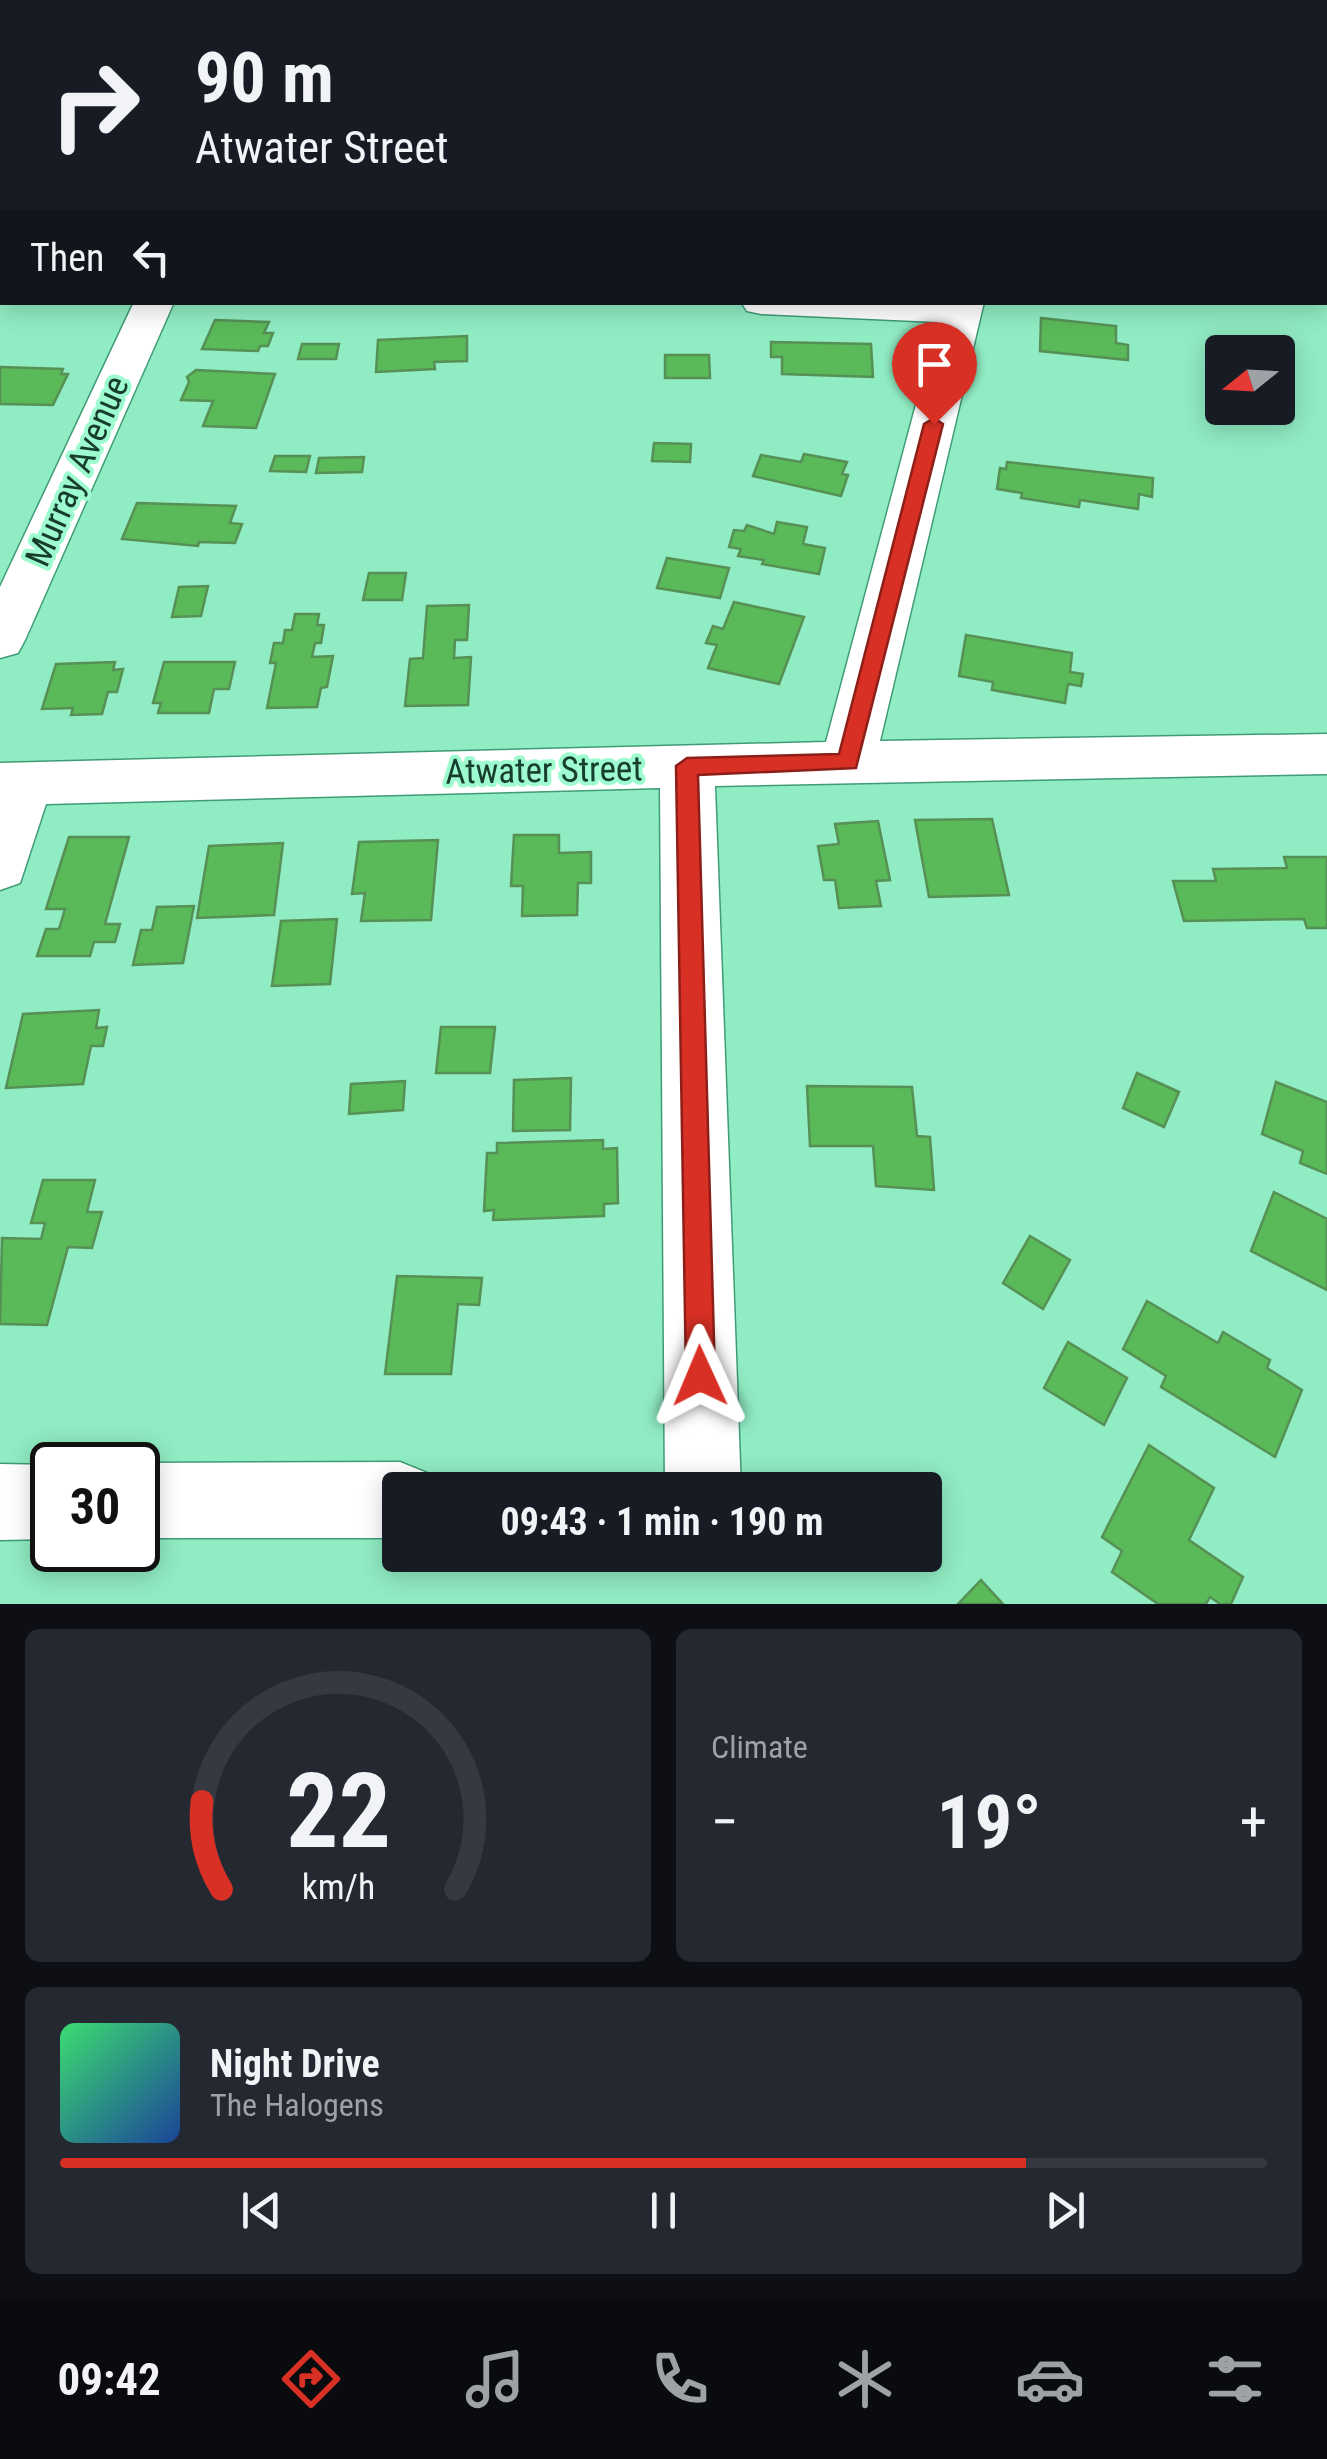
<!DOCTYPE html>
<meta charset="utf-8">
<style>
body{margin:0;font-family:"Roboto Condensed",sans-serif;background:#242831;color:#f1f3f6;height:100vh;display:flex;flex-direction:column;font-size:38px;white-space:nowrap}
*{box-sizing:border-box;margin:0}
p{font-size:32px;color:#9ea1a6}
.icon{flex:none;width:55px;height:55px;fill:none;stroke:currentColor;stroke-width:2;stroke-linecap:round;stroke-linejoin:round}
.map{position:relative;height:1604px;overflow:hidden}
.panel{display:flex;flex-direction:column;gap:25px;padding:25px;background:#0d0f14;flex:1}
.panel>*{flex:none}
.guide{position:absolute;left:0px;top:0px;width:1328px;height:305px;box-shadow:0 5px 25px #0003;background:#171b24;color:#f1f3f6;overflow:hidden}
.needle{width:65px;rotate:252deg}
.tools{position:absolute;left:1205px;top:335px;display:grid;gap:20px}
.tools a{display:grid;place-items:center;width:90px;height:90px;border-radius:10px;background:#171b24;box-shadow:0 5px 25px #0003;font-size:50px}
.speed{position:absolute;left:30px;top:1442px;display:flex;gap:20px;font-size:50px;font-weight:700;text-align:center}
.speed>*{display:grid;place-content:center;width:130px;height:130px;border-radius:50%;background:#171b24;box-shadow:0 5px 25px #0003;line-height:1}
.speed .limit{border:5px solid #111;border-radius:15px;background:#fff;color:#111}
.pin{position:absolute;display:grid;place-items:center;width:85px;height:85px;color:#fff;margin:-102px -42px;border-radius:50% 50% 50% 0;rotate:-45deg;box-shadow:0 0 10px #0007}
.pin .icon{rotate:45deg}
.me{position:absolute;width:110px;margin:-55px;rotate:359deg;stroke-linejoin:round;filter:drop-shadow(0 0 8px #0008)}
.turn{display:flex;align-items:center;gap:35px;height:210px;padding:0 30px;font-size:45px}
.turn .icon{width:130px;height:130px;stroke-width:2.5}
.turn b{display:block;font-size:70px;line-height:85px}
.then{display:flex;align-items:center;height:95px;padding:0 30px;background:#0003;gap:20px;font-size:38px}
.big{font-size:75px;font-weight:700;line-height:1.1}
.panel .tile{flex:1;display:flex;flex-direction:column;justify-content:center;gap:15px;min-width:0;padding:0 35px;border-radius:15px;background:#242831}
.panel .dial{align-items:center;gap:0}
.dial svg{height:260px;overflow:visible;fill:none;stroke:#363941;stroke-width:7;stroke-linecap:round;text-anchor:middle}
.dial text{fill:#f1f3f6;stroke:none}
.song{display:flex;align-items:center;gap:30px}
.cover{width:120px;height:120px;border-radius:15px;background:linear-gradient(135deg,hsl(140 70% 55%),hsl(220 70% 35%))}
.played{height:10px;border-radius:5px;background:linear-gradient(90deg,#d93025 80%,#363941 80%)}
.keys{display:flex;justify-content:space-around;direction:ltr}
.heat{display:flex;justify-content:space-between;align-items:center;font-size:55px;direction:ltr}
.panel .tiles{flex:1;display:grid;gap:25px;grid-template-columns:1fr 1fr}
.tile:last-child{grid-column:span 2}
.trip{position:absolute;left:382px;top:1472px;width:560px;height:100px;border-radius:10px;background:#171b24;box-shadow:0 5px 25px #0003;font-weight:700;line-height:100px;text-align:center}
.tabs{display:flex;height:160px;justify-content:space-around;align-items:center;background:#090b0e;color:#9ea1a6}
.tabs .icon{width:70px;height:70px}
.tabs .selected{color:#d93025}
.tabs b{font-size:45px;color:#f1f3f6}
.map>svg:first-child{display:block}
.building{fill:#5ab959;stroke:#569055;stroke-width:2.5}
.lines{fill:none;stroke-linecap:round;stroke-linejoin:round}
.minor-casing{stroke:#3f9c76;stroke-width:3}
.minor{fill:#fff;fill-rule:evenodd}
.route{fill:#d93025;stroke:#8d1f18;stroke-width:2.5}
.labels{text-anchor:middle;stroke-width:8;stroke-linejoin:round;paint-order:stroke}
.street-label{font-size:35px;fill:#163d2d;stroke:#9efacf}
</style>
<div class="map">
<svg width="1327" height="1604" viewBox="0 0 1327 1604">
<rect width="100%" height="100%" fill="#90ecc3"/>
<g class="building">
<path d="M1041,318L1116,326V343L1128,345V360L1040,351Z"/>
<path d="M215,320L269,322L264,333H273L268,346H260L258,351L202,349Z"/>
<path d="M467,336V361L434,362L435,369L376,372L378,340Z"/>
<path d="M771,342L871,344L873,377L782,374V357H771Z"/>
<path d="M302,344H339L336,359H298Z"/>
<path d="M665,355H709L710,378H665Z"/>
<path d="M0,367L63,369L61,374H68L53,405L0,404Z"/>
<path d="M196,370L275,374L256,428L203,426L213,401L181,400L189,382L187,377Z"/>
<path d="M654,443L691,444L690,462L652,461Z"/>
<path d="M804,454L847,462L842,474L848,475L841,496L753,476L761,455L801,462Z"/>
<path d="M275,456H310L306,472L270,471Z"/>
<path d="M364,457L362,472L316,473L319,458Z"/>
<path d="M1007,462L1153,478L1152,497L1139,494L1138,509L1080,500L1079,507L1021,498L1022,493L997,489L1000,468L1006,469Z"/>
<path d="M137,503L236,506L230,523L242,524L235,543L199,542L198,546L122,539Z"/>
<path d="M777,522L807,527L803,544L825,548L819,574L762,564L764,560L738,556L741,549L729,547L734,530L744,531L747,525L774,534Z"/>
<path d="M667,558L729,568L720,598L657,588Z"/>
<path d="M369,573H406L402,600H363Z"/>
<path d="M208,586L201,616L172,617L179,587Z"/>
<path d="M734,602L804,617L779,684L708,668L717,645L706,643L713,626L723,629Z"/>
<path d="M469,605L467,640H455L454,658L471,657L468,705L405,706L410,659L423,658L427,606Z"/>
<path d="M295,614H319L317,625H324L321,643H315L312,657L333,656L327,687L321,688L317,707L267,708L276,663H270L274,643H283L285,630H292Z"/>
<path d="M966,635L1072,653L1070,672L1083,674L1081,686L1068,684L1065,703L992,690L993,682L959,676Z"/>
<path d="M115,662L113,670L123,669L117,692H108L102,714L71,715L73,708L42,709L56,664Z"/>
<path d="M164,662H235L229,689H214L209,713H158L161,703H153Z"/>
<path d="M992,819L1009,895L929,897L915,820Z"/>
<path d="M878,821L890,880L876,881L881,906L839,908L835,880H824L818,846L839,844L835,824Z"/>
<path d="M514,835H559V853L591,852V883H578L577,915L522,916L523,886H511Z"/>
<path d="M69,837H129L105,924H120L115,942H94L90,956H37L46,929H59L65,909H46Z"/>
<path d="M438,840L431,920L361,921L365,893L352,894L359,842Z"/>
<path d="M283,843L274,915L197,918L209,846Z"/>
<path d="M1284,857H1327V928H1307L1304,919L1184,921L1173,881H1216L1213,869L1287,868Z"/>
<path d="M194,906L183,963L133,965L141,930H152L157,907Z"/>
<path d="M337,919L330,984L272,986L281,921Z"/>
<path d="M99,1010L96,1028L107,1027L103,1046H91L83,1084L6,1088L23,1014Z"/>
<path d="M441,1027H495L490,1073H436Z"/>
<path d="M1137,1073L1179,1092L1164,1127L1123,1108Z"/>
<path d="M571,1078L570,1130L513,1131L514,1080Z"/>
<path d="M405,1081L403,1110L349,1114L351,1084Z"/>
<path d="M1276,1082L1327,1102V1174L1300,1163L1303,1151L1262,1134Z"/>
<path d="M807,1086L912,1087L917,1136L930,1137L934,1190L876,1186L873,1146H810Z"/>
<path d="M603,1140V1149L617,1148L618,1203L604,1204V1216L493,1220L494,1210L484,1211L487,1153H497V1143Z"/>
<path d="M43,1180H95L87,1212H102L92,1248L68,1247L47,1325L0,1324L2,1238L41,1239L45,1223H31Z"/>
<path d="M1274,1192L1327,1219V1290L1251,1251Z"/>
<path d="M1030,1236L1070,1260L1043,1309L1003,1283Z"/>
<path d="M397,1276L482,1278L479,1305L458,1304L451,1374H385Z"/>
<path d="M1147,1301L1218,1343L1223,1332L1270,1360L1267,1368L1302,1390L1275,1457L1161,1387L1166,1376L1123,1349Z"/>
<path d="M1068,1342L1127,1378L1104,1425L1044,1388Z"/>
<path d="M1149,1445L1214,1488L1189,1540L1243,1577L1231,1604H1220L1210,1597L1206,1604H1158L1112,1572L1122,1551L1102,1537Z"/>
<path d="M981,1580L1003,1604H958Z"/>
</g>
<g class="lines">
<defs>
<g id="minor">
<rect x="597" y="0" width="32" height="2"/>
<path d="M134,302H174L25,640L18,653L0,658V587Z"/>
<path d="M741,302H984L880,741L1327,734V774L715,786L741,1490H665L660,788L46,804L20,883L0,890V763L826,742L938,322L761,314L747,311Z"/>
<path d="M400,1462L427,1473L434,1490H400V1538H138V1465H134L138,1463Z"/>
<path d="M0,1464L54,1465L52,1539L0,1540Z"/>
</g>
</defs>
<use href="#minor" class="minor-casing"/>
<use href="#minor" class="minor"/>
</g>
<path class="route" d="M934,418L943,424L856,768L698,775L715,1376L711,1386L700,1391L690,1386L686,1376L676,766L687,758L839,754L924,424Z"/>
<g class="labels">
<g class="street-label">
<text transform="translate(77 471) rotate(-66)" y="12">Murray Avenue</text>
<text transform="translate(544 770) rotate(-1)" y="12">Atwater Street</text>
</g>
</g>
</svg>
<div class="tools">
<a><svg class="needle" viewBox="-14 -14 28 28"><path d="M0-13l5 13h-10z" fill="#e53935"/><path d="M0 13l5-13h-10z" fill="#9ea1a6"/></svg></a>
</div>
<div class="speed"><div class="limit">30</div></div>
<div class="pin" style="left:934px;top:424px;background:#d93025"><svg class="icon" aria-label="arrive" viewBox="0 0 24 24"><path d="M6 21V4h12l-3 4 3 4H6"/></svg></div>
<svg class="me" style="left:700px;top:1376px" viewBox="-20 -20 40 40"><path d="M0-17L14 15 0 8-14 15z" fill="#d93025" stroke="#fff" stroke-width="4"/></svg>
<div class="trip">09:43 · 1 min · 190 m</div>
<div class="guide">
<div class="turn"><svg class="icon" aria-label="right" viewBox="0 0 24 24"><path d="M7 20v-9h11M14 6l5 5-5 5"/></svg><div><b>90 m</b>Atwater Street</div></div>
<div class="then">Then<svg class="icon" aria-label="left" viewBox="0 0 24 24"><path d="M17 20v-9H6M10 6l-5 5 5 5"/></svg></div>
</div>
</div>
<section class="panel">
<div class="tiles">
<div class="tile dial"><svg viewBox="0 0 100 80">
<path d="M14 69A42 42 0 1 1 86 69"/>
<path d="M14 69A42 42 0 0 1 8 42" stroke="#d93025"/>
<text x="50" y="56" font-size="32" font-weight="700">22</text>
<text x="50" y="72" font-size="11">km/h</text>
</svg></div>
<div class="tile"><p>Climate</p>
<div class="heat"><a>−</a><b class="big">19°</b><a>+</a></div>
</div>
<div class="tile">
<div class="song"><i class="cover"></i><div><b>Night Drive</b><p>The Halogens</p></div></div>
<div class="played"></div>
<div class="keys"><svg class="icon" aria-label="previous" viewBox="0 0 24 24"><path d="M18 5L8 12l10 7zM5 5v14"/></svg><svg class="icon" aria-label="pause" viewBox="0 0 24 24"><path d="M8 5v14M16 5v14"/></svg><svg class="icon" aria-label="next" viewBox="0 0 24 24"><path d="M6 5l10 7-10 7zM19 5v14"/></svg></div>
</div>
</div>
</section>
<nav class="tabs">
<b>09:42</b>
<svg class="icon selected" aria-label="directions" viewBox="0 0 24 24"><path d="M12 3l9 9-9 9-9-9zM9 14v-3h6M13 9l2 2-2 2"/></svg>
<svg class="icon" aria-label="music" viewBox="0 0 24 24"><path d="M9 18V5l10-2v13"/><circle cx="6" cy="18" r="3"/><circle cx="16" cy="16" r="3"/></svg>
<svg class="icon" aria-label="phone" viewBox="0 0 24 24"><path d="M5 4h4l2 5-3 2q2 4 5 5l2-3 5 2v4C11 20 4 13 5 4z"/></svg>
<svg class="icon" aria-label="climate" viewBox="0 0 24 24"><path d="M12 3v18M4 7l16 10M4 17L20 7"/></svg>
<svg class="icon" aria-label="car" viewBox="0 0 24 24"><path d="M5 17H2v-5l4-1 3-4h7l3 4 3 1v5h-3M9 17h6M6 11h13"/><circle cx="7" cy="17" r="2"/><circle cx="17" cy="17" r="2"/></svg>
<svg class="icon" aria-label="filters" viewBox="0 0 24 24"><path d="M4 7h16M4 17h16"/><circle cx="9" cy="7" r="2"/><circle cx="15" cy="17" r="2"/></svg>
</nav>
